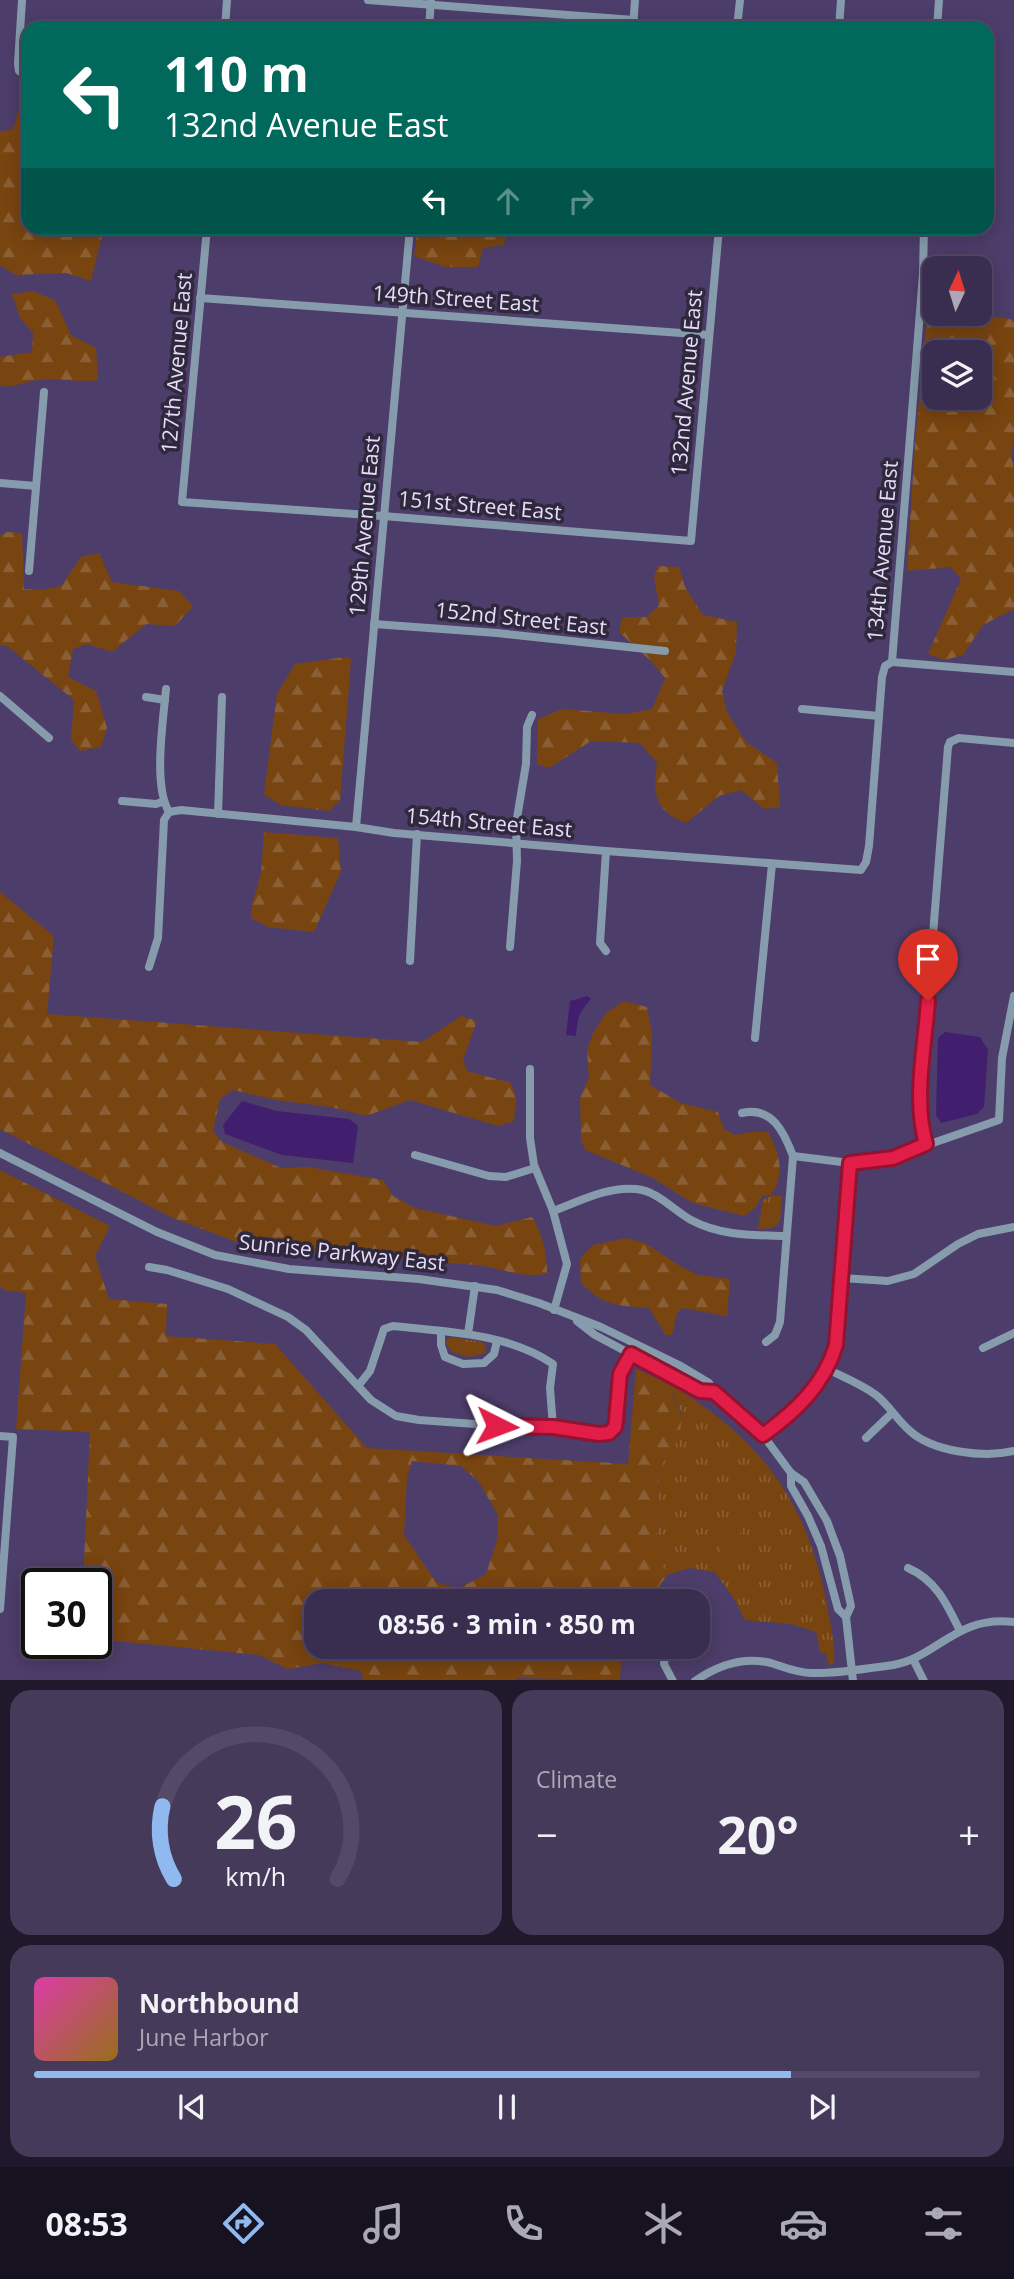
<!DOCTYPE html>
<meta charset="utf-8">
<style>
body{margin:0;font-family:"Open Sans",sans-serif;background:#453a5a;color:#f1f3f6;height:100vh;display:flex;flex-direction:column;font-size:26px;white-space:nowrap}
*{box-sizing:border-box;margin:0}
p{font-size:23px;color:#aba8b7}
.icon{flex:none;width:38px;height:38px;fill:none;stroke:currentColor;stroke-width:2;stroke-linecap:round;stroke-linejoin:round}
.map{position:relative;height:1680px;overflow:hidden}
.panel{display:flex;flex-direction:column;gap:10px;padding:10px;background:#20192c;flex:1}
.panel>*{flex:none}
.guide{position:absolute;left:21px;top:21px;width:973px;height:214px;border-radius:21px;box-shadow:0 4px 18px #0003,0 0 0 2px #544a67;background:#00695c;color:#fff;overflow:hidden}
.needle{width:46px;rotate:4deg}
.fabs{position:absolute;left:922px;top:256px;display:grid;gap:14px}
.fabs a{display:grid;place-items:center;width:70px;height:70px;border-radius:14px;background:#3a2e50;box-shadow:0 4px 18px #0003,0 0 0 2px #544a67;font-size:35px}
.speed{position:absolute;left:21px;top:1568px;display:flex;gap:14px;font-size:35px;font-weight:700;text-align:center}
.speed>*{display:grid;place-content:center;width:91px;height:91px;border-radius:50%;background:#3a2e50;box-shadow:0 4px 18px #0003,0 0 0 2px #544a67;line-height:1}
.speed .limit{border:4px solid #111;border-radius:10px;background:#fff;color:#111}
.pin{position:absolute;display:grid;place-items:center;width:60px;height:60px;color:#fff;margin:-72px -30px;border-radius:50% 50% 50% 0;rotate:-45deg;box-shadow:0 0 7px #0007}
.pin .icon{rotate:45deg}
.me{position:absolute;width:77px;margin:-38px;rotate:93deg;stroke-linejoin:round;filter:drop-shadow(0 0 5px #0008)}
.turn{display:flex;align-items:center;gap:24px;height:147px;padding:0 28px;font-size:32px}
.turn .icon{width:91px;height:91px;stroke-width:2.5}
.turn b{display:block;font-size:49px;line-height:60px}
.lanes{display:flex;align-items:center;height:66px;padding:0 28px;background:#0003;justify-content:center;gap:35px;direction:ltr}
.lanes .off{opacity:.35}
.big{font-size:52px;font-weight:700;line-height:1.1}
.panel .tile{flex:1;display:flex;flex-direction:column;justify-content:center;gap:10px;min-width:0;padding:0 24px;border-radius:21px;background:#453a5a}
.panel .dial{align-items:center;gap:0}
.dial svg{height:182px;overflow:visible;fill:none;stroke:#544a67;stroke-width:7;stroke-linecap:round;text-anchor:middle}
.dial text{fill:#f1f3f6;stroke:none}
.song{display:flex;align-items:center;gap:21px}
.cover{width:84px;height:84px;border-radius:10px;background:linear-gradient(135deg,hsl(320 70% 55%),hsl(40 70% 35%))}
.played{height:7px;border-radius:4px;background:linear-gradient(90deg,#90b9f0 80%,#544a67 80%)}
.keys{display:flex;justify-content:space-around;direction:ltr}
.heat{display:flex;justify-content:space-between;align-items:center;font-size:38px;direction:ltr}
.panel .tiles{flex:1;display:grid;gap:10px;grid-template-columns:1fr 1fr}
.tile:last-child{grid-column:span 2}
.trip{position:absolute;left:304px;top:1589px;width:406px;height:70px;border-radius:21px;background:#3a2e50;box-shadow:0 4px 18px #0003,0 0 0 2px #544a67;font-weight:700;line-height:70px;text-align:center}
.dock{display:flex;height:112px;justify-content:space-around;align-items:center;background:#171220;color:#aba8b7}
.dock .icon{width:49px;height:49px}
.dock .current{color:#90b9f0}
.dock b{font-size:32px;color:#f1f3f6}
.map>svg:first-child{display:block}
.grass{fill:url(#grass-tufts)}
.forest{fill:url(#forest-firs);fill-rule:evenodd}
.pitch{fill:#784410}
.water{fill:#421e6e}
.lines{fill:none;stroke-linecap:round;stroke-linejoin:round}
.minor{stroke:#869cac;stroke-width:8}
.route-casing{stroke:#92132f;stroke-width:18}
.route{stroke:#e11d48;stroke-width:12}
.labels{text-anchor:middle;stroke-width:7;stroke-linejoin:round;paint-order:stroke}
.street-label{font-size:21px;fill:#e6ddf8;stroke:#30293d}
</style>
<div class="map">
<svg width="1014" height="1681" viewBox="0 0 1014 1681">
<defs>
<pattern id="grass-tufts" width="24" height="20" patternUnits="userSpaceOnUse" patternTransform="scale(1.75)"><rect width="24" height="20" fill="#784410"/><path d="M3 7l-1-3M5 7V3M7 7l1-3M15 17l-1-3M17 17v-4M19 17l1-3" fill="none" stroke="#8b5f34"/></pattern>
<pattern id="forest-firs" width="22" height="20" patternUnits="userSpaceOnUse" patternTransform="scale(1.75)"><rect width="22" height="20" fill="#784410"/><path d="M5 1l3.5 6h-7zM16 11l3.5 6h-7z" fill="#8b5f34"/></pattern>
</defs>
<rect width="100%" height="100%" fill="#4d3d6a"/>
<g class="grass">
<path d="M771,1196H782L780,1221L773,1228L758,1229L763,1200Z"/>
<path d="M450,1337L482,1342L485,1345V1353L468,1357L452,1352L445,1342Z"/>
<path d="M671,1385C761,1439 807,1501 827,1605C830,1624 836,1645 834,1664L829,1665L826,1654L820,1652L816,1632L791,1624L745,1620L734,1599L715,1572L689,1568L667,1575L654,1549L653,1539L659,1528L657,1514L659,1477L655,1471L682,1413L673,1394L667,1391Z"/>
</g>
<g class="forest">
<path d="M26,85L28,86V228H104L91,281L66,273L16,275L0,265V132L13,129Z"/>
<path d="M418,228H511L503,245L483,248L478,267H445L414,256Z"/>
<path d="M32,291L55,300L71,335L96,348L98,380C77,383 57,377 37,380C23,382 15,388 0,386V357L32,352L33,333L20,318L12,294Z"/>
<path d="M948,313H975L1014,320V437L1011,454L1014,469V609L983,625L963,655L945,660L928,654L961,579L951,567L907,571L915,443L927,318ZM934,352H980V397H934Z"/>
<path d="M7,532L22,533L24,589L41,590L61,586L81,557L99,553L112,582L179,591L193,606L175,626L146,624L112,652L87,644L73,649L68,677L96,691L107,728L101,747L80,751L71,740L74,700L7,646H0V536Z"/>
<path d="M658,566L679,567L685,587L703,615L737,622L736,652L722,691L727,712L746,742L777,763L780,807L764,809L741,790L719,796L686,823C654,810 653,795 657,763L640,743L591,741L549,768L537,764L538,719L562,709L626,714L652,709L665,678L651,661L619,632L622,617H646L659,605L654,577Z"/>
<path d="M345,657L351,659L340,801L329,811L280,805L264,794L277,694L295,664Z"/>
<path d="M264,832L338,838L341,871L314,932L268,927L251,918L252,905L261,873Z"/>
<path d="M0,892L54,936L47,1014L422,1042L461,1016L477,1021L463,1059L467,1071L511,1083L516,1098L514,1121L498,1126L410,1100L366,1116L331,1107L275,1100L233,1090L220,1099L213,1131L222,1142L281,1168L308,1167L383,1180L393,1196L415,1208L496,1226L532,1217C543,1235 547,1253 547,1273C525,1280 499,1267 476,1265L248,1246L175,1219L0,1129Z"/>
<path d="M624,1001L647,1007L652,1034L650,1085L681,1103L718,1112L724,1129L735,1135L751,1132H768C779,1152 786,1175 771,1195L762,1196L755,1208L744,1216L693,1203L651,1177L585,1150L581,1140L580,1098L589,1077L587,1051L593,1033L606,1013Z"/>
<path d="M0,1170L110,1226L95,1256L109,1299L167,1304L166,1336L275,1344L367,1448L628,1464L636,1369L671,1385L667,1391C673,1394 674,1398 677,1404C689,1427 673,1454 655,1471L659,1476L657,1514L659,1528L653,1539L654,1549L667,1575L649,1601H317V1647H622L620,1680L517,1678L516,1681L363,1680L361,1671L322,1663L288,1669L259,1655L96,1639V1584H83L90,1432L16,1429L26,1293L2,1290L0,1285ZM412,1461L461,1466L479,1482L498,1515L497,1540L486,1574L458,1589L436,1582L404,1535L407,1478Z"/>
<path d="M626,1238L645,1243L680,1266L698,1275L730,1279L727,1316L682,1308L677,1313L672,1335H666L649,1308C617,1305 605,1307 581,1283L580,1259L593,1245Z"/>
</g>
<g class="pitch">
<path d="M724,1528L740,1530L738,1564L735,1565L719,1562L721,1529Z"/>
<path d="M693,1535L711,1536L710,1554L692,1553Z"/>
</g>
<g class="water">
<path d="M588,996L591,999C578,1014 578,1016 576,1036L566,1035L570,1001Z"/>
<path d="M945,1032L980,1037L988,1050L984,1107L977,1114L941,1123L936,1115L938,1038Z"/>
<path d="M242,1101L277,1111L349,1119L358,1126L353,1163L282,1155L225,1134L223,1125Z"/>
</g>
<g class="lines">
<g class="minor">
<path d="M22,0L18,64L19,71L28,76"/>
<path d="M368,0L634,20"/>
<path d="M225,28L227,0"/>
<path d="M429,28L431,0"/>
<path d="M633,28L635,0"/>
<path d="M737,28L740,0"/>
<path d="M839,28L841,0"/>
<path d="M937,28L939,0"/>
<path d="M207,228L182,502L383,516L691,541L719,228"/>
<path d="M200,298L709,335"/>
<path d="M0,483L36,486"/>
<path d="M29,571L44,392"/>
<path d="M374,624L497,633L665,651"/>
<path d="M892,662L1014,672"/>
<path d="M166,689C163,722 153,786 169,812L181,810L356,827L394,833L606,851L861,870L866,862L869,846L882,677L885,666L892,662L923,274L924,228"/>
<path d="M0,696L49,738"/>
<path d="M146,697L165,700"/>
<path d="M802,709L879,716"/>
<path d="M122,801L156,804L162,802"/>
<path d="M218,814L222,697"/>
<path d="M356,827L410,228"/>
<path d="M606,851L600,943L606,951"/>
<path d="M510,947L517,861L516,824L526,764L527,727L532,715"/>
<path d="M410,961L417,834"/>
<path d="M149,967L158,938L164,820L169,812"/>
<path d="M755,1038L772,864"/>
<path d="M530,1069V1138L534,1165L553,1211L567,1264L554,1310"/>
<path d="M742,1113C772,1106 784,1132 793,1156L780,1322L775,1335L766,1342"/>
<path d="M926,1144L922,1127L920,1097L948,747L950,742L959,738L1014,743"/>
<path d="M0,1153L157,1232L215,1255L289,1269L419,1279L497,1290L539,1303L601,1327L679,1365L709,1383L714,1392L763,1435L791,1473L804,1482L827,1521L840,1556L851,1606L846,1617L853,1681"/>
<path d="M415,1155L489,1176L506,1177L535,1168"/>
<path d="M793,1156L850,1163L884,1160L999,1120L1002,1058L1014,996"/>
<path d="M553,1211C578,1202 608,1186 636,1189C658,1191 673,1210 691,1220C721,1236 752,1235 785,1236"/>
<path d="M149,1267L167,1270L228,1289L288,1317L306,1330L371,1400L396,1416L419,1420L516,1427H553L606,1434L612,1431L615,1427L620,1374L631,1354"/>
<path d="M842,1278L888,1281L914,1274L958,1244L978,1234L1014,1227"/>
<path d="M577,1321L595,1335L700,1391L714,1392"/>
<path d="M441,1331V1345L445,1357L463,1364L484,1363L494,1354L497,1341"/>
<path d="M468,1334L475,1286"/>
<path d="M983,1348L1014,1333"/>
<path d="M827,1369C843,1377 861,1384 876,1395C889,1405 897,1420 910,1431C933,1452 984,1458 1014,1451"/>
<path d="M358,1386L370,1371L384,1329L393,1326C446,1332 508,1333 553,1364L550,1388L553,1427"/>
<path d="M763,1435L803,1401L821,1381L831,1361L838,1329L850,1163"/>
<path d="M0,1436L13,1437L0,1609"/>
<path d="M866,1438L892,1413"/>
<path d="M791,1473V1486L808,1516L821,1546L838,1609L846,1617"/>
<path d="M908,1568C936,1580 947,1604 960,1631"/>
<path d="M666,1647L664,1664L673,1681"/>
<path d="M913,1659L924,1681"/>
<path d="M695,1681C718,1665 743,1656 771,1663C784,1667 797,1673 812,1673C836,1674 862,1669 886,1666C937,1661 952,1615 1014,1622"/>
</g>
</g>
<g class="lines">
<defs>
<path id="route" d="M497,1426L553,1427L599,1434L609,1433L615,1427L616,1421L620,1374L631,1354L700,1391L714,1392L763,1435C796,1411 824,1385 836,1345L850,1163L893,1158L926,1144C913,1099 925,1046 928,1001"/>
</defs>
<use href="#route" class="route-casing"/>
<use href="#route" class="route"/>
</g>
<g class="labels">
<g class="street-label">
<text transform="translate(456 299) rotate(4)" y="7">149th Street East</text>
<text transform="translate(177 363) rotate(-85)" y="7">127th Avenue East</text>
<text transform="translate(687 383) rotate(-85)" y="7">132nd Avenue East</text>
<text transform="translate(480 506) rotate(5)" y="7">151st Street East</text>
<text transform="translate(365 526) rotate(-85)" y="7">129th Avenue East</text>
<text transform="translate(883 551) rotate(-85)" y="7">134th Avenue East</text>
<text transform="translate(521 619) rotate(6)" y="7">152nd Street East</text>
<text transform="translate(489 823) rotate(5)" y="7">154th Street East</text>
<text transform="translate(342 1253) rotate(6)" y="7">Sunrise Parkway East</text>
</g>
</g>
</svg>
<div class="fabs">
<a><svg class="needle" viewBox="-14 -14 28 28"><path d="M0-13l5 13h-10z" fill="#e53935"/><path d="M0 13l5-13h-10z" fill="#aba8b7"/></svg></a>
<a><svg class="icon" aria-label="layers" viewBox="0 0 24 24"><path d="M12 4l9 5-9 5-9-5zM3 14l9 5 9-5"/></svg></a>
</div>
<div class="speed"><div class="limit">30</div></div>
<div class="pin" style="left:928px;top:1001px;background:#d93025"><svg class="icon" aria-label="arrive" viewBox="0 0 24 24"><path d="M6 21V4h12l-3 4 3 4H6"/></svg></div>
<svg class="me" style="left:497px;top:1426px" viewBox="-20 -20 40 40"><path d="M0-17L14 15 0 8-14 15z" fill="#e11d48" stroke="#fff" stroke-width="4"/></svg>
<div class="trip">08:56 · 3 min · 850 m</div>
<div class="guide">
<div class="turn"><svg class="icon" aria-label="left" viewBox="0 0 24 24"><path d="M17 20v-9H6M10 6l-5 5 5 5"/></svg><div><b>110 m</b>132nd Avenue East</div></div>
<div class="lanes"><svg class="icon" aria-label="left" viewBox="0 0 24 24"><path d="M17 20v-9H6M10 6l-5 5 5 5"/></svg><svg class="icon off" aria-label="ahead" viewBox="0 0 24 24"><path d="M12 20V5M6 11l6-6 6 6"/></svg><svg class="icon off" aria-label="right" viewBox="0 0 24 24"><path d="M7 20v-9h11M14 6l5 5-5 5"/></svg></div>
</div>
</div>
<section class="panel">
<div class="tiles">
<div class="tile dial"><svg viewBox="0 0 100 80">
<path d="M14 69A42 42 0 1 1 86 69"/>
<path d="M14 69A42 42 0 0 1 9 37" stroke="#90b9f0"/>
<text x="50" y="56" font-size="32" font-weight="700">26</text>
<text x="50" y="72" font-size="11">km/h</text>
</svg></div>
<div class="tile"><p>Climate</p>
<div class="heat"><a>−</a><b class="big">20°</b><a>+</a></div>
</div>
<div class="tile">
<div class="song"><i class="cover"></i><div><b>Northbound</b><p>June Harbor</p></div></div>
<div class="played"></div>
<div class="keys"><svg class="icon" aria-label="previous" viewBox="0 0 24 24"><path d="M18 5L8 12l10 7zM5 5v14"/></svg><svg class="icon" aria-label="pause" viewBox="0 0 24 24"><path d="M8 5v14M16 5v14"/></svg><svg class="icon" aria-label="next" viewBox="0 0 24 24"><path d="M6 5l10 7-10 7zM19 5v14"/></svg></div>
</div>
</div>
</section>
<nav class="dock">
<b>08:53</b>
<svg class="icon current" aria-label="directions" viewBox="0 0 24 24"><path d="M12 3l9 9-9 9-9-9zM9 14v-3h6M13 9l2 2-2 2"/></svg>
<svg class="icon" aria-label="music" viewBox="0 0 24 24"><path d="M9 18V5l10-2v13"/><circle cx="6" cy="18" r="3"/><circle cx="16" cy="16" r="3"/></svg>
<svg class="icon" aria-label="phone" viewBox="0 0 24 24"><path d="M5 4h4l2 5-3 2q2 4 5 5l2-3 5 2v4C11 20 4 13 5 4z"/></svg>
<svg class="icon" aria-label="climate" viewBox="0 0 24 24"><path d="M12 3v18M4 7l16 10M4 17L20 7"/></svg>
<svg class="icon" aria-label="car" viewBox="0 0 24 24"><path d="M5 17H2v-5l4-1 3-4h7l3 4 3 1v5h-3M9 17h6M6 11h13"/><circle cx="7" cy="17" r="2"/><circle cx="17" cy="17" r="2"/></svg>
<svg class="icon" aria-label="filters" viewBox="0 0 24 24"><path d="M4 7h16M4 17h16"/><circle cx="9" cy="7" r="2"/><circle cx="15" cy="17" r="2"/></svg>
</nav>
